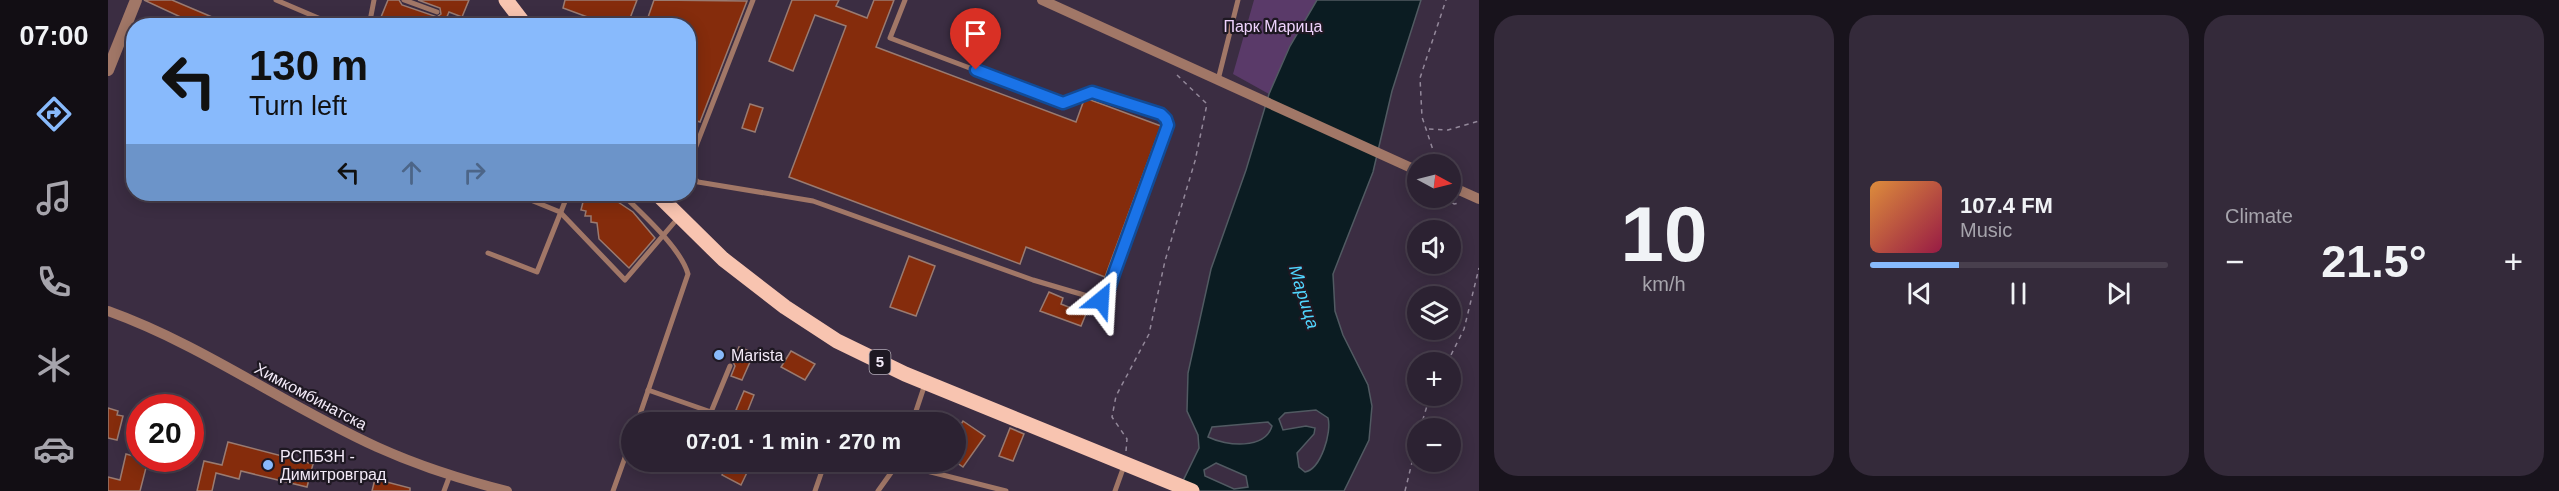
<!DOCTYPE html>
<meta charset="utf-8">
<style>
body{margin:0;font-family:Helvetica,sans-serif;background:#342a3a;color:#f1f3f6;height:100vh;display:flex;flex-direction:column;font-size:22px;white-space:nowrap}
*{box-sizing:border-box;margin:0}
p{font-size:20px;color:#a6a4ac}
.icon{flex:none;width:33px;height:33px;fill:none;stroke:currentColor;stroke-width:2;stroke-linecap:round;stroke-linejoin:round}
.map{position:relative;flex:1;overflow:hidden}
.drawer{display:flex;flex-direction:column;gap:15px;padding:15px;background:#18131c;width:1080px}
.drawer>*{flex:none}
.top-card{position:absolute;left:18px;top:18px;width:570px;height:183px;border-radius:24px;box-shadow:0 3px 15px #0003,0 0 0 2px #483f4d;background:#88bafc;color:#111;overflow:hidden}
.needle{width:39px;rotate:97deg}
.controls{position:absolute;left:1299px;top:154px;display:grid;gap:12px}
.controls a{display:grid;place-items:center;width:54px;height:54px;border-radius:50%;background:#2c2232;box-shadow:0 3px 15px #0003,0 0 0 2px #483f4d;font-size:30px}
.speed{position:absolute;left:18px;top:394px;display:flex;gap:12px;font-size:30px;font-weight:700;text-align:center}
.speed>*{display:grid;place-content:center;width:78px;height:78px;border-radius:50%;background:#2c2232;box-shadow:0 3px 15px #0003,0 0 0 2px #483f4d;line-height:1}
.speed .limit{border:9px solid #d22;background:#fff;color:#111}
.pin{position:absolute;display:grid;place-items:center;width:51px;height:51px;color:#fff;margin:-62px -26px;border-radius:50% 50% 50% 0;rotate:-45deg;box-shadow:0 0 6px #0007}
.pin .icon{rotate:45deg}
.me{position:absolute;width:66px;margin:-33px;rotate:27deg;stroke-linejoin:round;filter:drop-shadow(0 0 4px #0008)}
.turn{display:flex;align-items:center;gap:21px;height:126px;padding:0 24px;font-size:27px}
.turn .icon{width:78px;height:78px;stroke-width:2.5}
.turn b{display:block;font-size:42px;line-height:51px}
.lanes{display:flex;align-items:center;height:57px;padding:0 24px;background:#0003;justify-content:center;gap:30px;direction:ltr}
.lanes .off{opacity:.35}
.big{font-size:45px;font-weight:700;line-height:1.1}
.drawer .tile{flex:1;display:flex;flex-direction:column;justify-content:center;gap:9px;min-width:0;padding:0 21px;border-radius:24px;background:#342a3a}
.drawer .dial{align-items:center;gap:0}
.dial b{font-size:78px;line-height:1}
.song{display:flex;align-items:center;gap:18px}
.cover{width:72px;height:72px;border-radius:9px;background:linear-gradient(135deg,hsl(30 70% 55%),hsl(340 70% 35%))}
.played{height:6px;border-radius:3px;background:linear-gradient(90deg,#88bafc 30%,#483f4d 30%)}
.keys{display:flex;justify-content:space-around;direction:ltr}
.heat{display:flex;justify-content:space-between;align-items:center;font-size:33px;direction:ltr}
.drawer .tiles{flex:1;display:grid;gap:15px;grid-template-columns:repeat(3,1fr)}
.trip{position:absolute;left:513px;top:412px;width:345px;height:60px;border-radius:30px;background:#2c2232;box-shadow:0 3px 15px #0003,0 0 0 2px #483f4d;font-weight:700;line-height:60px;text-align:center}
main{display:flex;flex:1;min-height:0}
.tab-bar{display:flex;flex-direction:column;width:108px;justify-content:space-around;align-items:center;background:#120e14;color:#a6a4ac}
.tab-bar .icon{width:42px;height:42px}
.tab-bar .on{color:#88bafc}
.tab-bar b{font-size:27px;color:#f1f3f6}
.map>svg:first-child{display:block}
.green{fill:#5a3a69}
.water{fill:#0b1c22;stroke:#515a62;stroke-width:1.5;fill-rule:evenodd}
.building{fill:#852c0c;stroke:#9a7b71;stroke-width:1.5}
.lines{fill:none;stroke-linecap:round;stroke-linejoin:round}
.path{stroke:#93889a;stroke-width:1.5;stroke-dasharray:4.5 4.5;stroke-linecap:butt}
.service{stroke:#a17767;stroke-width:5}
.minor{stroke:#a17767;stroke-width:10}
.tertiary{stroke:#a17767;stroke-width:12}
.primary{stroke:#f8c4b0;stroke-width:15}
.route-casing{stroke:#114b97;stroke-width:15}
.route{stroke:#1a73e8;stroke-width:10}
.poi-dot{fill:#88bafc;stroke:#1e1822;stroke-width:2}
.labels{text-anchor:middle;stroke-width:4.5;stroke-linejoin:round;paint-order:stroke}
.shield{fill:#1e1822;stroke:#b3abb8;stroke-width:1.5}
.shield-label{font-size:15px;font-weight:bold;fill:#f3eaf8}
.park-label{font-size:16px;fill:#efd3fd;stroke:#1e1822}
.poi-label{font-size:16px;fill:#f3eaf8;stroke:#1e1822;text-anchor:start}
.street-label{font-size:16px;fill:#f3eaf8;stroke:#1e1822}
.water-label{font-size:18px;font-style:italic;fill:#50d5fe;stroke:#1e1822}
</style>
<main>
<nav class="tab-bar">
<b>07:00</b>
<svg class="icon on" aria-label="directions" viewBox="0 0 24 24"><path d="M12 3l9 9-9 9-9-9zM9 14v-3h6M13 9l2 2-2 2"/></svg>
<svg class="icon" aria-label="music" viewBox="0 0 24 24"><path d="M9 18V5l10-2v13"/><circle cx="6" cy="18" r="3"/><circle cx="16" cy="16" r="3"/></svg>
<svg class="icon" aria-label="phone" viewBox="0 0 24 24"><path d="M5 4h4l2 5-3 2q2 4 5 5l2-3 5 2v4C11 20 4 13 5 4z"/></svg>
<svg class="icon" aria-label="climate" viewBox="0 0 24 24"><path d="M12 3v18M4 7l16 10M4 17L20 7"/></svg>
<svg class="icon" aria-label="car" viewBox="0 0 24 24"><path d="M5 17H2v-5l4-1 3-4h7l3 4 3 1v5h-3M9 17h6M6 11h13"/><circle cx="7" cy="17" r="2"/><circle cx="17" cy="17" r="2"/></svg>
</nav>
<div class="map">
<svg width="1371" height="491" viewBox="0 0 1371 491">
<rect width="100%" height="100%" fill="#3b2d42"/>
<path class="green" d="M1146,0H1209L1182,45L1161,94L1125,74Z"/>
<path class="water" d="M1209,0H1313L1284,91L1265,172L1225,274L1227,311L1235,335L1260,385L1264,406L1261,440L1236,491H1070L1091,448L1090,435L1079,411L1080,373L1103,269L1138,170L1161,94L1182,46ZM1208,410L1220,418C1224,432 1213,469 1197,472L1191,467L1189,453L1206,434L1207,428L1198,426L1175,430L1171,419L1177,413ZM1160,422L1164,426C1157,450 1118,446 1100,437L1104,427ZM1108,463L1138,476L1140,487L1126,489L1097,476L1096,470Z"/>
<g class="building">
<path d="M36,0H64L104,17L101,26H92Z"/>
<path d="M280,0H291L294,5L329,17L333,14L332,8L310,0H361L354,17L341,12L335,26H279L271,22Z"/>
<path d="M457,0H529L519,26H504L455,8Z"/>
<path d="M546,0L639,1L592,122L580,118V26H537Z"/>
<path d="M684,0H731L728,6L759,18L766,0H786L768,47L968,122L976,100L980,99L1053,126L997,277L918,247L912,264L681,177L738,26L707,15L685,71L661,61Z"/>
<path d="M642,104L655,108L647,132L634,128Z"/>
<path d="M477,194H506L505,197L511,198L510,202L525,212L547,238L521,268L491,239L489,223L483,222V216H477L478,211L473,210Z"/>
<path d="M801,256L827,266L808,316L782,307Z"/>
<path d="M941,292L955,298L953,304L978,314L973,326L932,311Z"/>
<path d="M631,347L646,353L634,380L623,376L627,366L625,362Z"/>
<path d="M683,351L707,364L697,380L673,367Z"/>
<path d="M636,391L646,395L638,415L628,410Z"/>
<path d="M0,408L10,411L9,415L15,416L9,440L0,438Z"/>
<path d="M855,421L877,436L855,467L848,462V432Z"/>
<path d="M902,428L916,434L905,461L891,456Z"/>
<path d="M120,442L205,464L199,487L133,471L131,479L108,473L104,491H89L96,461L114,465Z"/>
<path d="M18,454L40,460L32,491H0V477L12,480Z"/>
<path d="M620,462H644L633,485L614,475Z"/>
<path d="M267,479L302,488V491H264Z"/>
</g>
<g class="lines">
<g class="path">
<path d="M1321,129L1340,130L1371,121"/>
<path d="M1330,165L1314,117L1312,78L1338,0"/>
<path d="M1337,198L1346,204L1352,203"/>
<path d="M1339,363L1356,329L1371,268"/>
<path d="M1312,429L1322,396"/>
<path d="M1018,451L1019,439L1004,417L1008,396L1041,334L1057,261L1087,161L1099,104L1069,75"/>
<path d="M1297,491L1310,438"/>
</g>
<g class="service">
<path d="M168,0L229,26"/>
<path d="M296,0L329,12"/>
<path d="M645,0L581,164L583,175L590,182L705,201L925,280L993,300L1000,292L1060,125L1058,119L1053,114L984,92L955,103L782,38L797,0"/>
<path d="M261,26L266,0"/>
<path d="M1110,80L1130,0"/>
<path d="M408,194L452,212L517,280L570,218"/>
<path d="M514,194C533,213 573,248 580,274L529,423"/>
<path d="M380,253L429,272L460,194"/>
<path d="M540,390L603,412L622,366"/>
<path d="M731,423L734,414"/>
<path d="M804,423L817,384"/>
<path d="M336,491L342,475"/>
<path d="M505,491L524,438"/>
<path d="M707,491L717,462"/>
<path d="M770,491L785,470L807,468L898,491"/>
<path d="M1007,491L1016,466"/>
</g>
<g class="minor">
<path d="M934,0L1310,171"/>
<path d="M1342,186L1371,199"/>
<path d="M0,311C95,345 178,406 269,447C311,466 355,480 399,491"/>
</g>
<path class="tertiary" d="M0,70L28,0"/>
<g class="primary">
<path d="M398,0L418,26"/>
<path d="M549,194L615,259L677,307L729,341L797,374L1084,491"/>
</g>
</g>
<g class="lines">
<defs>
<path id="route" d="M868,70L955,103L984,92L1053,114L1058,119L1060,125L1007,271L1000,292L993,300"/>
</defs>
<use href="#route" class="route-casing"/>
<use href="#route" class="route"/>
</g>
<g class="poi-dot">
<circle cx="611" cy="355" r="6"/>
<circle cx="160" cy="465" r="6"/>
</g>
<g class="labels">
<rect class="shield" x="761.5" y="350" width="21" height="24" rx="4.5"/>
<g class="shield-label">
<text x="772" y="367">5</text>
</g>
<g class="park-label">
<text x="1165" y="32">Парк Марица</text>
</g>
<g class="poi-label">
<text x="623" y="361">Marista</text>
<text x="172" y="462">РСПБЗН -<tspan x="172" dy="18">Димитровград</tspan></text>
</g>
<g class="street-label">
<text transform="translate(203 396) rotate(28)" y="6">Химкомбинатска</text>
</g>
<g class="water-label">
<text transform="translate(1196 297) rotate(73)" y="6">Марица</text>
</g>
</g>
</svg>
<div class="controls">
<a><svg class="needle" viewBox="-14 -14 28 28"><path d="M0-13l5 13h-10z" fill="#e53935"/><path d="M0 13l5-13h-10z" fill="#a6a4ac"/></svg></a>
<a><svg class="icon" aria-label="sound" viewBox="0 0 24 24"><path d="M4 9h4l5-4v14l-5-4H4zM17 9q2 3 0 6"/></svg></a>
<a><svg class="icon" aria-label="layers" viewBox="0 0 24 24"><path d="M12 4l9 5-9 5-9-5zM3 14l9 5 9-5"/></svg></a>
<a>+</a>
<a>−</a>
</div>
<div class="speed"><div class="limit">20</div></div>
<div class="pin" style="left:868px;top:70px;background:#d93025"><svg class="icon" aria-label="arrive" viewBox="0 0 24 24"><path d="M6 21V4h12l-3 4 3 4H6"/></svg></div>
<svg class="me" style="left:993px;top:300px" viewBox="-20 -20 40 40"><path d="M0-17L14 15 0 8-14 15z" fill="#1a73e8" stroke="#fff" stroke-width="4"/></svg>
<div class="trip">07:01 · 1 min · 270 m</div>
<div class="top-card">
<div class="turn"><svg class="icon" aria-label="left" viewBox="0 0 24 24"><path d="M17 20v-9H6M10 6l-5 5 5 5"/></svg><div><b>130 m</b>Turn left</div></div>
<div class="lanes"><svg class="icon" aria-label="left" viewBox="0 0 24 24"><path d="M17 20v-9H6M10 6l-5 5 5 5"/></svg><svg class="icon off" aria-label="ahead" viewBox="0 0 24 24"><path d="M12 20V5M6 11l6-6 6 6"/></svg><svg class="icon off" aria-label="right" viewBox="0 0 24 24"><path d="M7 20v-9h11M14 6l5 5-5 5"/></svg></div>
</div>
</div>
<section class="drawer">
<div class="tiles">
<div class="tile dial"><b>10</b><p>km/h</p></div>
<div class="tile">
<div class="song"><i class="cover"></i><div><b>107.4 FM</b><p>Music</p></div></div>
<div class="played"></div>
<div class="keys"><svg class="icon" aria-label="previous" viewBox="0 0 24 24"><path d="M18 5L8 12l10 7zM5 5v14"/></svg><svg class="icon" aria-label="pause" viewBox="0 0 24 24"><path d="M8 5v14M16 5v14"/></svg><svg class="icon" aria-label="next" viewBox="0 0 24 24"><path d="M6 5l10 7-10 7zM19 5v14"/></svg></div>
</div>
<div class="tile"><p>Climate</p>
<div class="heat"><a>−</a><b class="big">21.5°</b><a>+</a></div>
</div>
</div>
</section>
</main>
